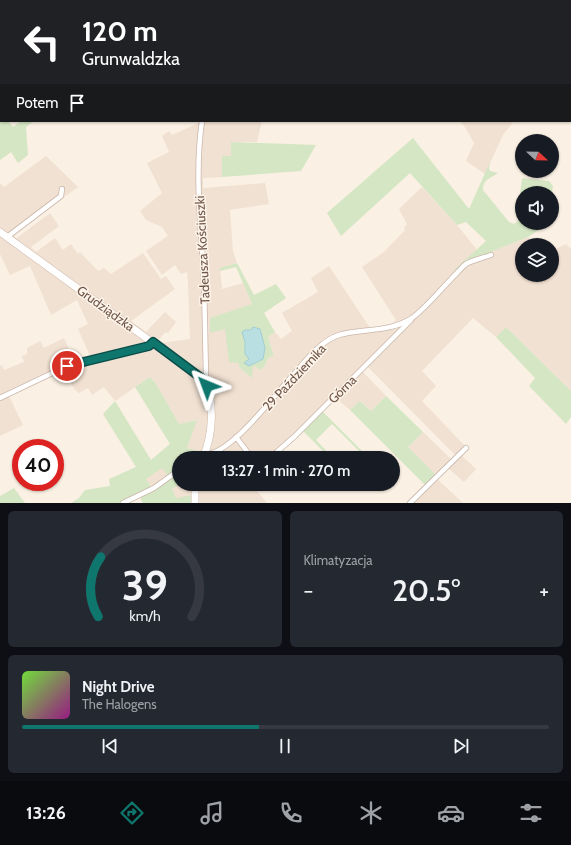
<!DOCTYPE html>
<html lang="pl">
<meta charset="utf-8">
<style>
body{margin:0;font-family:Cabin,sans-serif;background:#242831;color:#f1f3f6;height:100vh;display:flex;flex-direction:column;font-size:15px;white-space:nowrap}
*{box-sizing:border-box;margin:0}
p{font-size:13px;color:#9ea1a6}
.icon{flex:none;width:22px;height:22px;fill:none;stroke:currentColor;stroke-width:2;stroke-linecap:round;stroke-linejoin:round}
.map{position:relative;height:503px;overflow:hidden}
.panel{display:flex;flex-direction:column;gap:8px;padding:8px;background:#0d0f14;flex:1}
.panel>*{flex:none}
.banner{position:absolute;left:0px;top:0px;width:571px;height:122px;box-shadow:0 1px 3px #0004;background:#202124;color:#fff;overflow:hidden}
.needle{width:26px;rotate:112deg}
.buttons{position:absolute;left:515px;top:134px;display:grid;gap:8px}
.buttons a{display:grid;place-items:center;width:44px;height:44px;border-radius:50%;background:#171b24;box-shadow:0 1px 3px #0004;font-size:20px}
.speed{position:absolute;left:12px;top:439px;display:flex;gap:8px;font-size:20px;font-weight:700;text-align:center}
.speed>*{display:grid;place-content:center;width:52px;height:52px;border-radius:50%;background:#171b24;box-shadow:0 1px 3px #0004;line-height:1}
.speed .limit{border:6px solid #d22;background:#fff;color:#111}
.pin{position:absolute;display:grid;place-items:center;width:34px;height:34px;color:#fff;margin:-17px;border:2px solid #fff;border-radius:50%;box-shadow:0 1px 4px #0007}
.me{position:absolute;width:44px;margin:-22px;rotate:316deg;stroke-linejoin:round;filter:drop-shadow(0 0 3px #0008)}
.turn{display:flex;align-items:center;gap:14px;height:84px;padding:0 16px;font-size:18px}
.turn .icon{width:52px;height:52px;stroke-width:2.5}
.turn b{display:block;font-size:28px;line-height:34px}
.then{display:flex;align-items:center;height:38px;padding:0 16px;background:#0003;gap:8px;font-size:15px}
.big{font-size:30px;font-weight:600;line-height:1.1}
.panel .card{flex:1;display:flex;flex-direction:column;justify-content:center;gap:6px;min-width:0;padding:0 14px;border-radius:6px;background:#242831}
.panel .dial{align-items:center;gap:0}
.dial svg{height:104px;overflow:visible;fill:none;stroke:#363941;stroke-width:7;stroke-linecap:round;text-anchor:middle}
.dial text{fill:#f1f3f6;stroke:none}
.song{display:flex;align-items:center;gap:12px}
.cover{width:48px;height:48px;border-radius:6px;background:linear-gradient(135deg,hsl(100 70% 55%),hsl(310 70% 35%))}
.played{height:4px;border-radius:2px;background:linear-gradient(90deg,#0f766e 45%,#363941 45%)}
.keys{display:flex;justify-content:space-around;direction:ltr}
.heat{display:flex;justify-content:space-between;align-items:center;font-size:22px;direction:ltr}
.panel .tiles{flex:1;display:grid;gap:8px;grid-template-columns:1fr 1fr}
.card:last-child{grid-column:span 2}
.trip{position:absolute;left:172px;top:451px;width:228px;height:40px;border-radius:20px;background:#171b24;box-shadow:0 1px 3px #0004;font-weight:600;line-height:40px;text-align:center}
.dock{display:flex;height:64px;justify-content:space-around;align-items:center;background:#090b0e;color:#9ea1a6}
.dock .icon{width:28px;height:28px}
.dock .current{color:#0f766e}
.dock b{font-size:18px;color:#f1f3f6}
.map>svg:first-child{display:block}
.residential{fill:#f1e1d2}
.green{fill:#d4e6c3}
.water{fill:#badfe2;stroke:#a1ced3}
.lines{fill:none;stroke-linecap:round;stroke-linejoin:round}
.street-casing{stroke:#cab7ab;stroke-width:6}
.secondary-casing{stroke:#cfb9ab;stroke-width:8}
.street{stroke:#fff;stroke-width:4.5}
.secondary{stroke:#fff;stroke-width:7}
.route-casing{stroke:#0a4d48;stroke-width:10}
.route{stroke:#0f766e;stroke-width:7}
.labels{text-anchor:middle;stroke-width:3;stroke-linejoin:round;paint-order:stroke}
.street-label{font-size:13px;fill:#70564b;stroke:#fdf4e9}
</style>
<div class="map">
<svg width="571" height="503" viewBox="0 0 571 503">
<rect width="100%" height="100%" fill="#faf0e3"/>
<g class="residential">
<path d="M203,121H262L257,142H231V156H222V177L203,178V188L265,183L269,204L230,210L233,251L237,263L220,268L222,289L243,283L252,304L225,329L239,363L252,378V367L255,366L264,367L269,357L274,355L268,337L275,332L281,339L292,331L282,313L318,292L311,278L329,266L370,328L390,325L396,320L362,267L384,252L405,230L404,228L407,224L399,209L422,187L457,225L477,250L455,270L460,271L493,251L528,237L535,245H522V275H552V251L566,244L571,249V391L506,327L496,337L473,318L422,371L436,386L422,401L465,446L456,456L367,366L362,371L386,396L371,411L361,401L350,410L336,398L272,458H199L202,452L187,448L196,420L179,424L155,382L150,377L115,401L104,387L92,395L88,388L79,393L74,389L64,369L9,396L23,425L0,436V366L2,365L4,370L24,362L22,356L27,354V348L40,341L44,348L64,338L74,360L90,356L78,329L88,324L77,300L51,315L30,266L10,275L0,254V183L4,187L46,156L78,187L12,235L17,238L50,213L59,226L31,247L36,252L55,238L63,250L71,244L78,254L80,252L98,271L104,268L111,274L143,253L161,279L166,276L175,289L131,321L146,332L165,312L176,322L168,333L165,332L158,341L161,343L190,339L188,283L187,272L181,274L175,265L162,275L146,251L168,236L162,227L146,220L140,211L162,193L147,163L169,152L162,136L169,131L172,135Z"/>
<path d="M459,121H514L503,135L485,174L466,161L474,143L465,127Z"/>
<path d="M423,432L454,462L461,455L476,469L464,482L448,468L437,479L463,503H409L437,476L408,447Z"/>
<path d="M162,467L179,469V476L178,475L153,490L146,479Z"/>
<path d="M180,484H259L261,487L257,491L267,503H193L176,498L172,489Z"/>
</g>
<g class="green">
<path d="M303,0H571V100L570,1Z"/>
<path d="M0,112L1,121H8L13,127L21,121H34L26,127L28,155L18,163L11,152L0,160Z"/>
<path d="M413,138L469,209L490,162L489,168L490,171L498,173C491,178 482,180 483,190L509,222L514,224L522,218V223L548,224L528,237L493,251L460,271L454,270L486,241L466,222L457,225L410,173L341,236L327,213Z"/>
<path d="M231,142L316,145L301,171L222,177V156H231Z"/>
<path d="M522,178L549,181L553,186L552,193H522V195H520Z"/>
<path d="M237,263L254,295L276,284L286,298L264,313L275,332L268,337L274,356L269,357L264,367L259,370L255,366L253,367L252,378L239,367V363L229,362L225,329L210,333V318L252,304L236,267L220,271V268Z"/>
<path d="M506,327L571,391V417L566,424L529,386L535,378L496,337Z"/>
<path d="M150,377L155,382L179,424L197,420L187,448L202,452L199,458H179V469L168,476L162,468L146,479L153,490L178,475L180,484L172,489L176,498L192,495L193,503H143L140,497L127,503H71L79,498L85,490L110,486L109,479L136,467L103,414L115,401L151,460L170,444L135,387Z"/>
<path d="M386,396L423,432L408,447L437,476L426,486L350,410L360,401L371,411Z"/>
<path d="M322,411L369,458H366L332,424L316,440L333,458H330L303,431Z"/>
<path d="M14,488L25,503H0V496Z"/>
</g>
<path class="water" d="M253,327L260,329L265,348L263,359L249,366L244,363L249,359L245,354V342L242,332L245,330H251Z"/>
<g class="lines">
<defs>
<g id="street">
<path d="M299,0L301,1"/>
<path d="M223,1L224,0"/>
<path d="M570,103H571"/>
<path d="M202,121C195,169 200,217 203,264C205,301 205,338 206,375L204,380"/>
<path d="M7,237L61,196L62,189"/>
<path d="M0,398L67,366L149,346L153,342"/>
<path d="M236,437L252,458"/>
<path d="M205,454C230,456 276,393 293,375C306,361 320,341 339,335C363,328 389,333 412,318C425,309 443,287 455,275C458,272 462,267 466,264C473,260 483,258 491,255"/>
<path d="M270,458L295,436L411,320"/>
<path d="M123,503L154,488L179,470"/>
<path d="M410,503L466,448"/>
</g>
<g id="secondary">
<path d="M0,232L204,380C215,403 213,434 203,458"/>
<path d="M195,503V484"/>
</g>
</defs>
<use href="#street" class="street-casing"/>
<use href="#secondary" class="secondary-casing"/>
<use href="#street" class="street"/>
<use href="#secondary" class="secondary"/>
</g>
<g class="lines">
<defs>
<path id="route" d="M67,366L149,346L153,342L204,380L207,386"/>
</defs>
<use href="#route" class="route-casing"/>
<use href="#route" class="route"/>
</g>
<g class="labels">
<g class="street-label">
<text transform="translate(202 250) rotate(-93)" y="5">Tadeusza Kościuszki</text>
<text transform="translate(106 308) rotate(36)" y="5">Grudziądzka</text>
<text transform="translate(294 377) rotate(-47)" y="5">29 Października</text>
<text transform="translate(342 389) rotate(-45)" y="5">Górna</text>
</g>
</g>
</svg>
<div class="buttons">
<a><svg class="needle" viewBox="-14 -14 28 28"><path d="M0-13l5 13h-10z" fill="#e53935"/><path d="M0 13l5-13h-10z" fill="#9ea1a6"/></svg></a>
<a><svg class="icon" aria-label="sound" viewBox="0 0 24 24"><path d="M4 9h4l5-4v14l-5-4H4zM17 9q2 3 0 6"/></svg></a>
<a><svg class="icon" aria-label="layers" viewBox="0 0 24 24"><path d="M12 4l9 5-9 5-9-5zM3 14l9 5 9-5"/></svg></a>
</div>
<div class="speed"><div class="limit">40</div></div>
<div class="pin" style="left:67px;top:366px;background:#d93025"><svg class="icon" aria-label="arrive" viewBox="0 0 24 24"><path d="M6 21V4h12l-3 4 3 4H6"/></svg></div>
<svg class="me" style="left:207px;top:386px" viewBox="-20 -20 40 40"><path d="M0-17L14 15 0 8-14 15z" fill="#0f766e" stroke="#fff" stroke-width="4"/></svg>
<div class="trip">13:27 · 1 min · 270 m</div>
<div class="banner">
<div class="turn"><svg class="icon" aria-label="left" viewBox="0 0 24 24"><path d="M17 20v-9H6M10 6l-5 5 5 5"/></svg><div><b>120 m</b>Grunwaldzka</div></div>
<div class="then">Potem<svg class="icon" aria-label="arrive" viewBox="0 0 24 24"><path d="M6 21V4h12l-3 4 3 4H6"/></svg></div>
</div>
</div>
<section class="panel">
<div class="tiles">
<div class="card dial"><svg viewBox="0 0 100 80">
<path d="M14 69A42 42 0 1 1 86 69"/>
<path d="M14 69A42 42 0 0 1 16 23" stroke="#0f766e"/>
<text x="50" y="56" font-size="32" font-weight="700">39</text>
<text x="50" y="72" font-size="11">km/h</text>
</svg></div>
<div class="card"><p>Klimatyzacja</p>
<div class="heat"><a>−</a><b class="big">20.5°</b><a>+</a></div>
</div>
<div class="card">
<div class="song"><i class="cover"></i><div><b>Night Drive</b><p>The Halogens</p></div></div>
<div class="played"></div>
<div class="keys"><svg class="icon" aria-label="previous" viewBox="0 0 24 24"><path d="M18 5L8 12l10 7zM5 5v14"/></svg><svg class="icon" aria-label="pause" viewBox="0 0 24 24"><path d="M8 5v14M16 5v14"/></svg><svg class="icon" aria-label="next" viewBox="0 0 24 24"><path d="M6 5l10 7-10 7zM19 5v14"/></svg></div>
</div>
</div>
</section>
<nav class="dock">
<b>13:26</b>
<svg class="icon current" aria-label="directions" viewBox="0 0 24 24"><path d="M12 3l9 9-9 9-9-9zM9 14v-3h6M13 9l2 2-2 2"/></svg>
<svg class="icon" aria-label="music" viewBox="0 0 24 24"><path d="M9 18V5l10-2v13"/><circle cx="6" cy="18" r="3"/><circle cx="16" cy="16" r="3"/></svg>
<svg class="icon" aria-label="phone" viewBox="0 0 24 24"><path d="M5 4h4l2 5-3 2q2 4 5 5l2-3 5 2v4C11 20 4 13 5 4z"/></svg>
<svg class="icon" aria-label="climate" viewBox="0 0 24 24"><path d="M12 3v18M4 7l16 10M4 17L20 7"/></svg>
<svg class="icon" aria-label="car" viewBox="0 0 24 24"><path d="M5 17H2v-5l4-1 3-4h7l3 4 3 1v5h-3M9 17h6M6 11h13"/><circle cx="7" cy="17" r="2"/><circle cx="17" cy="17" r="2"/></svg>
<svg class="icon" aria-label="filters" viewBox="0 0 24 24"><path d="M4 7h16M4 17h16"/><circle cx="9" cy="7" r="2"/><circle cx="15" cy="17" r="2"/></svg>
</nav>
